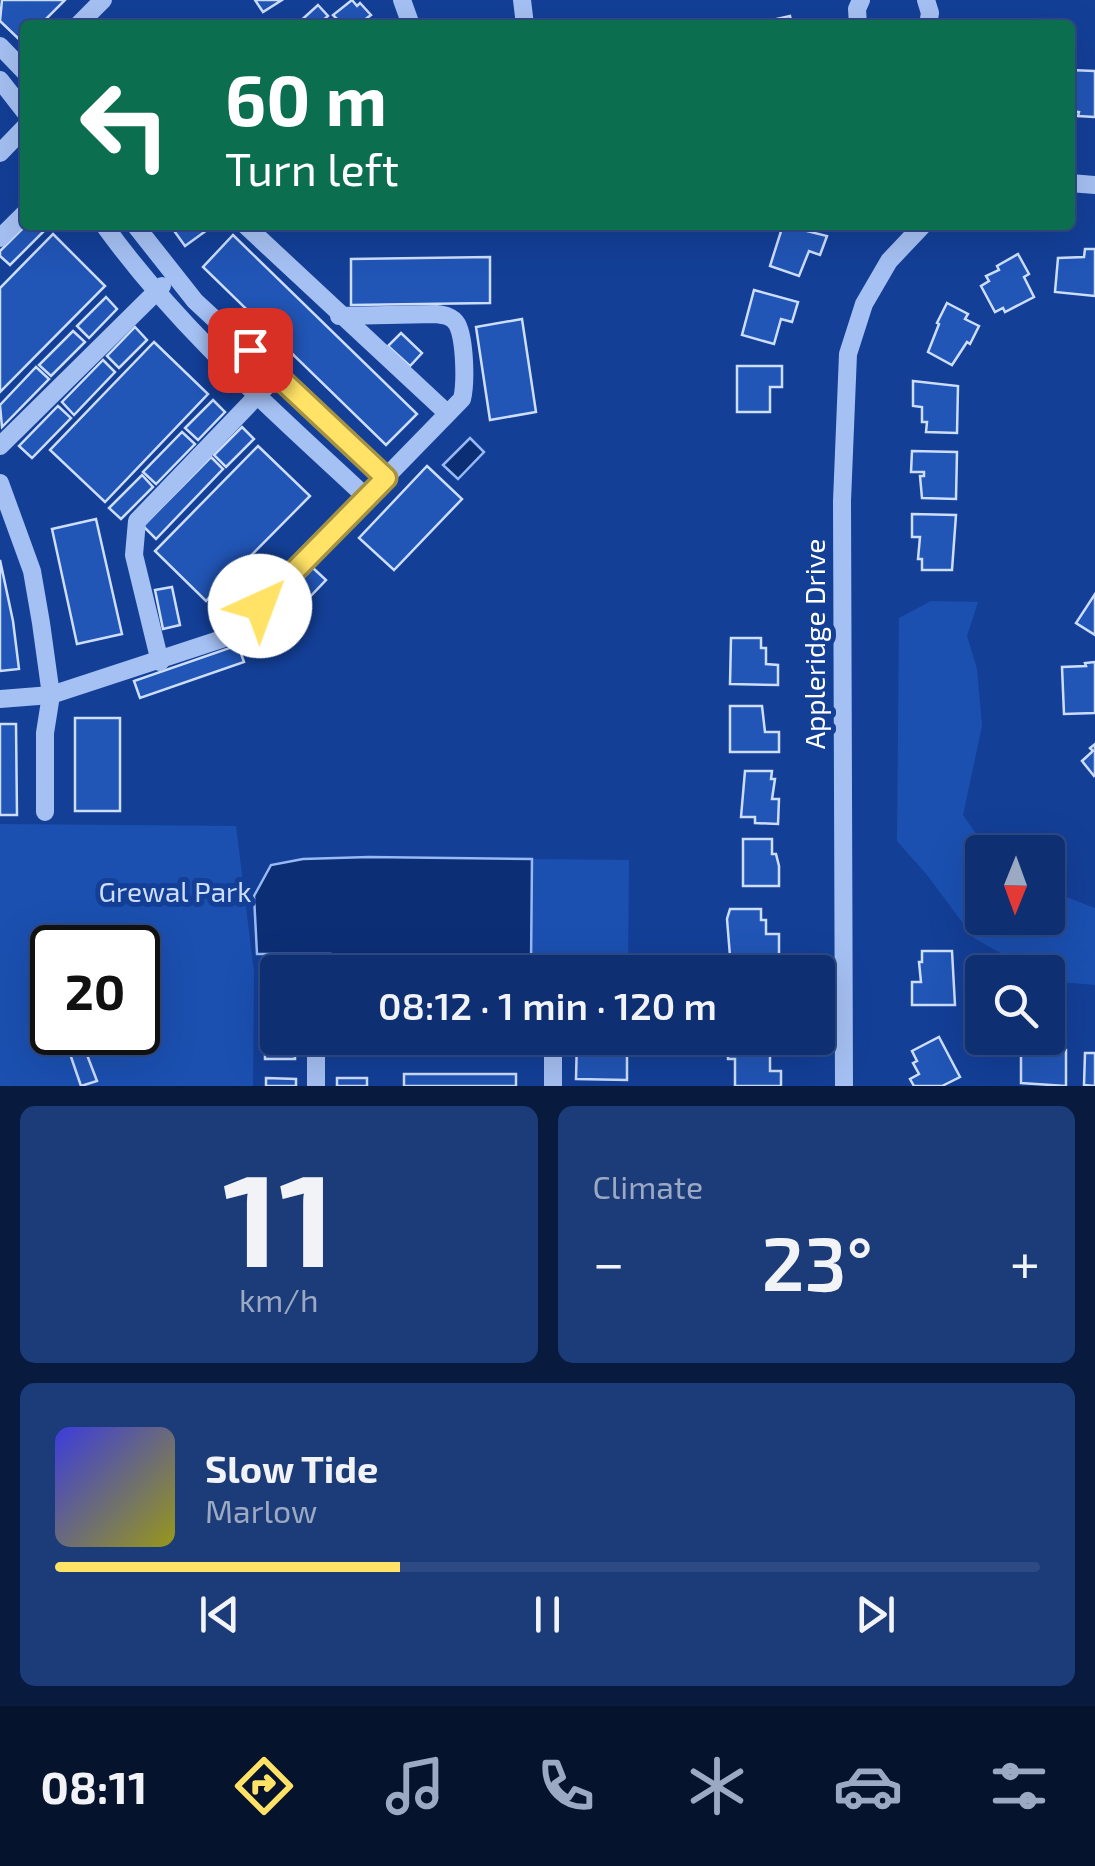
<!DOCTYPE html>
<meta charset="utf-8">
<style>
body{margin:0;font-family:"Exo 2",sans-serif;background:#1c3b79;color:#f1f3f6;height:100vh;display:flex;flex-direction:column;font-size:38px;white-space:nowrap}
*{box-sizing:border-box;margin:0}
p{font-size:32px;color:#9ba9c3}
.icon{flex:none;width:55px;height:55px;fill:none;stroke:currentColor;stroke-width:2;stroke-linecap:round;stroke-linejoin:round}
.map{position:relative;height:1086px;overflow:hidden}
.side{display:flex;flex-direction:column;gap:20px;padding:20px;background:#081a3e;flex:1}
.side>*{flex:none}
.banner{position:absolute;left:20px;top:20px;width:1055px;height:210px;border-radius:10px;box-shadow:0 10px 40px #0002,0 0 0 2px #2e4a84;background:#0b6e4f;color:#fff;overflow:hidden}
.needle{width:65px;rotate:181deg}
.controls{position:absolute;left:965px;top:835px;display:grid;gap:20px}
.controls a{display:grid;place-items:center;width:100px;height:100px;border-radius:10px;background:#0e2f71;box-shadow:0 10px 40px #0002,0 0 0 2px #2e4a84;font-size:50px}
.speed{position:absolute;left:30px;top:925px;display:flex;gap:20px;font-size:50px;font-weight:700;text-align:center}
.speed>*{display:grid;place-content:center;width:130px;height:130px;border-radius:50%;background:#0e2f71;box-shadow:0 10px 40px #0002,0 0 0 2px #2e4a84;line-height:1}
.speed .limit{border:5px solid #111;border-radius:15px;background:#fff;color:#111}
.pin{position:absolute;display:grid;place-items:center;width:85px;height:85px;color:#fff;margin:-42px;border-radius:20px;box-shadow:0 5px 15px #0006}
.me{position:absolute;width:110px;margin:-55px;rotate:43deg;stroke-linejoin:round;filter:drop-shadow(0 0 8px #0008)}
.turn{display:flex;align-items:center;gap:35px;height:210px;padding:0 40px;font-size:45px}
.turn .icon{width:130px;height:130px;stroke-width:2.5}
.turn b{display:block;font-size:70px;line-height:85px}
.big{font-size:75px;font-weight:600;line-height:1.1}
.side .card{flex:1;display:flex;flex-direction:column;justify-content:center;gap:15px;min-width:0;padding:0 35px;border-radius:15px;background:#1c3b79}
.side .dial{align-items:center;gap:0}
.dial b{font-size:130px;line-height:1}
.song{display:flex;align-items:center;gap:30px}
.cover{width:120px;height:120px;border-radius:15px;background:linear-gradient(135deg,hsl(240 70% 55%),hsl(60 70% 35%))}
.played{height:10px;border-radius:5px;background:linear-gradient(90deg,#ffe266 35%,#2e4a84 35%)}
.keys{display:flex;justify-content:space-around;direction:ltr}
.heat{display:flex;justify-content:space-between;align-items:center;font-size:55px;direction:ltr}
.side .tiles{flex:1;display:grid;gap:20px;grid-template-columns:1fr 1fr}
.card:last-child{grid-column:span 2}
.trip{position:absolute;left:260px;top:955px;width:575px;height:100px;border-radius:10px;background:#0e2f71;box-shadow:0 10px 40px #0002,0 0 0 2px #2e4a84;font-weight:600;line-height:100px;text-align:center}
.dock{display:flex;height:160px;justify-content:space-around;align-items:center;background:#06132d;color:#9ba9c3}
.dock .icon{width:70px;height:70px}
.dock .on{color:#ffe266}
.dock b{font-size:45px;color:#f1f3f6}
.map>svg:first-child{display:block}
.green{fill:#1b50b1;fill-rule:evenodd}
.water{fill:#0c2e74;stroke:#97b9f6;stroke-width:2.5}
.building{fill:#2155b6;stroke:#cddefd;stroke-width:2.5}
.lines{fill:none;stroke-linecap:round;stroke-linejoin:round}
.minor{stroke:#a5c0f3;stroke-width:18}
.route-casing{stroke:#a69342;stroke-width:25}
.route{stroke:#ffe266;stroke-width:18}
.labels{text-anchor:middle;stroke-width:10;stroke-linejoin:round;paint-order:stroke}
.street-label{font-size:28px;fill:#fff;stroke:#133f97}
.park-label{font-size:28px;fill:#cddefd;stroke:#133f97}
</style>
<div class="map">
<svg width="1095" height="1086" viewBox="0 0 1095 1086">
<rect width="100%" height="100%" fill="#133f97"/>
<g class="green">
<path d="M931,601L978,602L967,636L977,669L982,726L963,815L989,852H982V918H1048V890L1095,908V985L1048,981V972H1033L974,938L927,875L897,841L899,618Z"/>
<path d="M0,824L236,826L254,972L253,1086H0ZM52,948H138V1032H52Z"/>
<path d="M532,859L629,860L628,967L531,965Z"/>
</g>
<g class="water">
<path d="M470,438L484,452L458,479L443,465Z"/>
<path d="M369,857L532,859L531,965L352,964L331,954H257L254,896L271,865L303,859Z"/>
</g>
<g class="building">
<path d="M2,0H65L40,25H25L23,43L0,21Z"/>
<path d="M255,0H282L263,12Z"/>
<path d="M352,0L357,6L360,3L371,15L367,18L374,25H337L340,22L333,15Z"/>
<path d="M318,5L328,16L321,22L324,25H296Z"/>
<path d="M790,16L792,25H750Z"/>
<path d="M1070,70L1095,71V117L1078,116L1079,112L1070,111Z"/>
<path d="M26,225H50L10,265L0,256V251Z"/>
<path d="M170,225H214L185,246Z"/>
<path d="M783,225L827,236L820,255L809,251L799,276L770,266Z"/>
<path d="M53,234L105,286L0,392V288Z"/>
<path d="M233,235L417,414L386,445L203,267Z"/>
<path d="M1085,249H1095V296L1055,292L1058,258L1084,257Z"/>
<path d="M1018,254L1029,274L1024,277L1034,297L1005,312L1003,308L995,312L981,286L989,281L986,276L999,270L997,266Z"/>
<path d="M490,257V303L351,305V259Z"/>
<path d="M754,290L798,302L792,322L781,319L774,344L742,335Z"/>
<path d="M106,297L117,309L89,338L77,326Z"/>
<path d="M947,303L968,314L965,319L979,326L970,344L967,342L952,365L928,352L939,324L937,323Z"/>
<path d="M522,319L536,412L490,420L476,327Z"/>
<path d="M135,327L147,340L119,368L107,356Z"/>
<path d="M73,331L85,342L51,376L39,365Z"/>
<path d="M401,333L422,353L410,366L388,346Z"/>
<path d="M154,342L208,394L105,502L50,450Z"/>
<path d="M103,360L115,372L74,415L62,402Z"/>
<path d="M737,366H782V387H770V412H737Z"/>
<path d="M36,367L49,379L2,427L0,405Z"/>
<path d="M913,381L958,386L957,433L926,432L927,422H922V407L913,406Z"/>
<path d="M213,400L225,412L198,440L185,428Z"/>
<path d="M58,406L71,418L32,458L19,446Z"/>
<path d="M242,427L254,439L226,467L214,455Z"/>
<path d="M182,432L195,444L156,484L143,472Z"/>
<path d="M258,446L310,496L206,601L155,551Z"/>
<path d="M912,451L957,452L956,499L922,498L920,476H924V472H911Z"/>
<path d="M211,457L223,469L156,539L143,526Z"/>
<path d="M427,466L462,499L394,570L359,538Z"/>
<path d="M142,475L153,487L121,519L109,508Z"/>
<path d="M912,514L956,515L952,570H922V559H918L920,537H912Z"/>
<path d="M96,519L122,634L77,644L52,529Z"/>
<path d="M0,560L13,621L19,669L0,671Z"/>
<path d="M313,568L326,580L260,649L247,636Z"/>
<path d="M172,587L180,625L163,629L155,590Z"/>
<path d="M1095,594V635L1076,623Z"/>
<path d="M731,638H761V648H766V664L778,665V685L730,684Z"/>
<path d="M238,645L244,662L140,698L134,681Z"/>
<path d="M1095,662V713L1064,714L1062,667L1086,666L1085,663Z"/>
<path d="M730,706H762L765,732H779V752H730Z"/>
<rect x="75" y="718" width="45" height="93"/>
<path d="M0,724H16L17,815H0Z"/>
<path d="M1095,744V775L1094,776L1082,761L1093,751L1090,748Z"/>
<path d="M745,771H772L771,779H775L772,799H779L778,824L755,823V817H741Z"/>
<path d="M743,839H772V854H776L779,866V886H743Z"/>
<path d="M730,909H761V920H766V934H779V955L730,956L727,919Z"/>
<path d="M922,951H952L955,1005H912V982H921L919,962H922Z"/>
<path d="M265,982H278V1038H295V1059H265Z"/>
<path d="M939,1037L960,1077L942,1086H914L910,1079L919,1074L913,1063L917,1061L912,1051Z"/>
<path d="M577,1038H627V1080L576,1079Z"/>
<path d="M728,1040H770V1071H781V1086H735V1059H728Z"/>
<path d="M84,1047L97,1081L81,1086L69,1051Z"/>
<path d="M1066,1050V1086L1021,1083V1052Z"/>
<path d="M1085,1053H1095V1086L1084,1085Z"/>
<rect x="404" y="1074" width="112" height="12"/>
<path d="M266,1078L296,1079V1086H266Z"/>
<rect x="337" y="1078" width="30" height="8"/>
</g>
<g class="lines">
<g class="minor">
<path d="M402,0L411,25"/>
<path d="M522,0L525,25"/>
<path d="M926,0L930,13L928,25"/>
<path d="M78,25L103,0"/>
<path d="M858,25L857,9L861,0"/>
<path d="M0,46L25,72"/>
<path d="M0,80L25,112"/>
<path d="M0,153L25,127"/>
<path d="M1070,183L1095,185"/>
<path d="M104,225C178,328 274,411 366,497"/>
<path d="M135,225L195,301L386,478"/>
<path d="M245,225L447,413"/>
<path d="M0,238L25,213"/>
<path d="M0,446L162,286"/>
<path d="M0,483L32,571L41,623L51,695L45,733V812"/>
<path d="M160,662L134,555L137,521L277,375"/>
<path d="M0,699L51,695L231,636L462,399C466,383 465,339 457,324C452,316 444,315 436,314L339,316"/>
<path d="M316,1086V1045H553V1086"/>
<path d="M844,1086L842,501L848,354L864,304L889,261L923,225"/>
</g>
</g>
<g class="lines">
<defs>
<path id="route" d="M250,350L386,478L260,606"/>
</defs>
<use href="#route" class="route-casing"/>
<use href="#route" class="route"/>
</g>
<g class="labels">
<g class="street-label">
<text transform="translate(815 644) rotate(-90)" y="10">Appleridge Drive</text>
</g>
<g class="park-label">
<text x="175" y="902">Grewal Park</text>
</g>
</g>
</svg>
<div class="controls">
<a><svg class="needle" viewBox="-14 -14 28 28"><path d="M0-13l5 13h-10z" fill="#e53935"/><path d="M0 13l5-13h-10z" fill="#9ba9c3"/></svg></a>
<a><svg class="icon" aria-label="search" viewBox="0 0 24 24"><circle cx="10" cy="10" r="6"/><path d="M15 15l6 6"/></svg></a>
</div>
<div class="speed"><div class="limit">20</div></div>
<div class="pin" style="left:250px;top:350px;background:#d93025"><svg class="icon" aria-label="arrive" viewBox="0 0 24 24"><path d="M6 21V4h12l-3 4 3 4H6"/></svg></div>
<svg class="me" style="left:260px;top:606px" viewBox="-20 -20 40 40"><circle r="19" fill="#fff"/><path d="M0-13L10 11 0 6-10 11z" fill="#ffe266"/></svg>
<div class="trip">08:12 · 1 min · 120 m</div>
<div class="banner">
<div class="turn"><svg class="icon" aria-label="left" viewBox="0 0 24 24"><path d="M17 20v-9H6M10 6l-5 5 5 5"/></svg><div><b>60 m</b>Turn left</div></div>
</div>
</div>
<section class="side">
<div class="tiles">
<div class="card dial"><b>11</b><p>km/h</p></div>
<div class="card"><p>Climate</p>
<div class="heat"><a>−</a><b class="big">23°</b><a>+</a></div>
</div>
<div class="card">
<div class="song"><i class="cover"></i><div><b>Slow Tide</b><p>Marlow</p></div></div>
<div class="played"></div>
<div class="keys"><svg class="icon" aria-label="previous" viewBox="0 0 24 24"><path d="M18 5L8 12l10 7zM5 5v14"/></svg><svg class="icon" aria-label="pause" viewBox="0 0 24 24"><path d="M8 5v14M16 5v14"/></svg><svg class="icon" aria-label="next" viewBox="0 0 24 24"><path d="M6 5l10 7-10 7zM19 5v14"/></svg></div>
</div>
</div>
</section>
<nav class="dock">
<b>08:11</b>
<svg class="icon on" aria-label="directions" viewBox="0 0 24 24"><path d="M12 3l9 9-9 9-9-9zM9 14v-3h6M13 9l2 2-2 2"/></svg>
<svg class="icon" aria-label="music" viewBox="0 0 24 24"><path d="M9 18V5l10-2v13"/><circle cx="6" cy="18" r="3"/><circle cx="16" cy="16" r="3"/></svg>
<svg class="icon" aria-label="phone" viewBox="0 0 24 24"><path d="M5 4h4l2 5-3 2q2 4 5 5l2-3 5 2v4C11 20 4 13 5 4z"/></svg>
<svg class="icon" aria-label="climate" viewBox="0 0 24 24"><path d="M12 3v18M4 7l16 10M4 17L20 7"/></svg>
<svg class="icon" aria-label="car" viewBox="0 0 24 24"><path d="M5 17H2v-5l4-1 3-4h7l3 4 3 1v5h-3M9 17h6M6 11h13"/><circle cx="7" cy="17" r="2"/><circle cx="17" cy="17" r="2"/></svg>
<svg class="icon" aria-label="filters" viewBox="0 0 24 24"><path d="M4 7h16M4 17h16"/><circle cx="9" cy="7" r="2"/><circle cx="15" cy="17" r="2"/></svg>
</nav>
